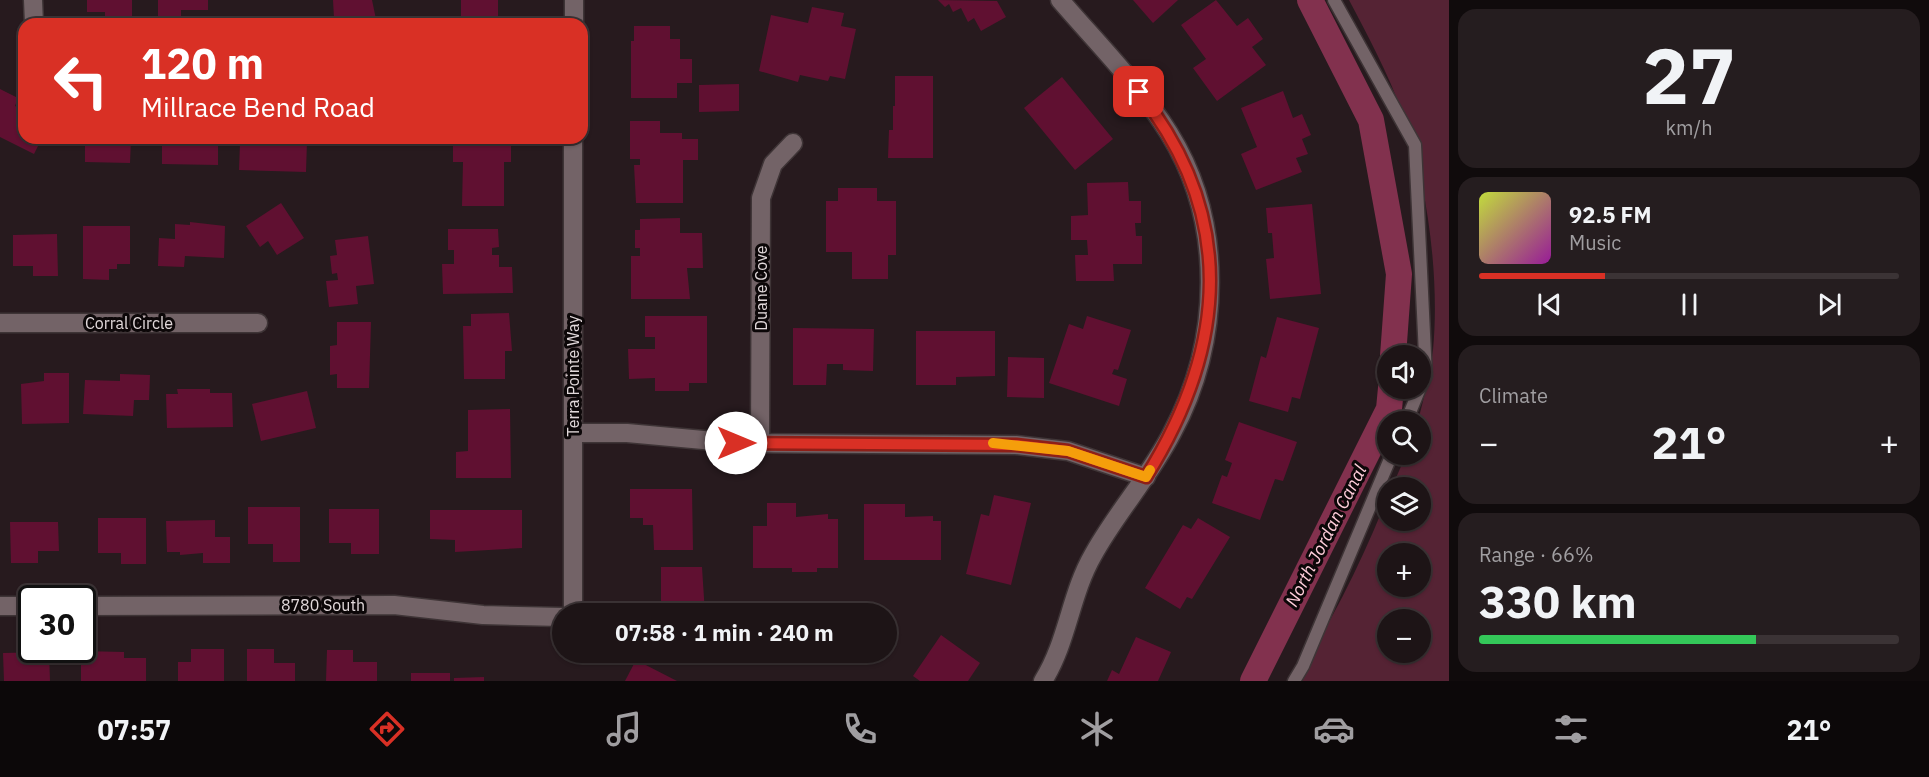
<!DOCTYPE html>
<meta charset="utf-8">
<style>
body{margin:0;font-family:"IBM Plex Sans",sans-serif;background:#251d1f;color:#f1f3f6;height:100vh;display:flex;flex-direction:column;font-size:22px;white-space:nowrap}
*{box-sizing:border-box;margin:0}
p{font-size:20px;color:#a09ea1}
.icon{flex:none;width:33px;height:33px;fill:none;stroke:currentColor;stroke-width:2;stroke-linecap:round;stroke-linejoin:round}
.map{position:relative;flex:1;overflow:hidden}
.panel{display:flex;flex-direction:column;gap:9px;padding:9px;background:#100b0c;width:480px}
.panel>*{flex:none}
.top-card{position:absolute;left:18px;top:18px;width:570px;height:126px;border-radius:18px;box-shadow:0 2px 4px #0004,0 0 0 2px #3b3335;background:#d93025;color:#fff;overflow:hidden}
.fabs{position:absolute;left:1377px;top:345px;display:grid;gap:12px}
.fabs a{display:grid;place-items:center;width:54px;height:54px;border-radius:50%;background:#1d1416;box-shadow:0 2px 4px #0004,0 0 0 2px #3b3335;font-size:30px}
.speed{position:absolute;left:18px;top:585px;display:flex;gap:12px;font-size:30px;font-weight:700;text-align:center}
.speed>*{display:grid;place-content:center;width:78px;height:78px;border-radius:50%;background:#1d1416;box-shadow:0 2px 4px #0004,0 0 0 2px #3b3335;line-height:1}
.speed .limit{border:3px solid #111;border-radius:9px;background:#fff;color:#111}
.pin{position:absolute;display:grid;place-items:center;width:51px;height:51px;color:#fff;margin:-26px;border-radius:12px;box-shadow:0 3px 9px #0006}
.me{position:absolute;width:66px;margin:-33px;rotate:90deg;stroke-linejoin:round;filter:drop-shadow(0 0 4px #0008)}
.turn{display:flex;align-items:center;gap:21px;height:126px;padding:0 24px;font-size:27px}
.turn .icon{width:78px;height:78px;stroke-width:2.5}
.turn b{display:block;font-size:42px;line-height:51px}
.big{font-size:45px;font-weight:800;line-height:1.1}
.panel .card{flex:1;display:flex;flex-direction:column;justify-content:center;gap:9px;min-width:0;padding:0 21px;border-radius:18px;background:#251d1f}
.panel .dial{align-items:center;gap:0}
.dial b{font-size:78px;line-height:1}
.song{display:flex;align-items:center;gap:18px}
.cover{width:72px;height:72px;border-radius:9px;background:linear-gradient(135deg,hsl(70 70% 55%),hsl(300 70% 35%))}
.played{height:6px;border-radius:3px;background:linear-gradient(90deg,#d93025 30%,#3b3335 30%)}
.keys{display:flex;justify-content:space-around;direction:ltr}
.heat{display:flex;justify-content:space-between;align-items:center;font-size:33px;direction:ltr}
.charge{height:9px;border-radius:4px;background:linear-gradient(90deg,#34c759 66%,#3b3335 0)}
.trip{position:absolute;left:552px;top:603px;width:345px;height:60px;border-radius:30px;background:#1d1416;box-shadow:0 2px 4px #0004,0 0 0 2px #3b3335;font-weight:800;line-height:60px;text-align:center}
.tab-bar{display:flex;height:96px;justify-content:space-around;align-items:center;background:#0c0809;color:#a09ea1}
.tab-bar .icon{width:42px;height:42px}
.tab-bar .current{color:#d93025}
.tab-bar b{font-size:27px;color:#f1f3f6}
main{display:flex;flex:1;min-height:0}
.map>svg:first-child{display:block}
.green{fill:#552334;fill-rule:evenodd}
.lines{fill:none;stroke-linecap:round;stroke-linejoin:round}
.canal{stroke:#82314e;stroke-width:26}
.building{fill:#601031}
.lane-casing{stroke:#3e3436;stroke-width:15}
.street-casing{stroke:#3e3436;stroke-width:21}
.lane{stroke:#736367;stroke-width:12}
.street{stroke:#736367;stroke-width:18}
.route-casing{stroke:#8d1f18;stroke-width:15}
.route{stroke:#d93025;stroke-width:10}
.slow{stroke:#f59e0b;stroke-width:10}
.labels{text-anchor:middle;stroke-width:6;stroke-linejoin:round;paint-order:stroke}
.street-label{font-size:16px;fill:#e2d9db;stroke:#0c0708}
.water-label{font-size:18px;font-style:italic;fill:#ffcdda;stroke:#0c0708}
</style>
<main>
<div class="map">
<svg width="1449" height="681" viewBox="0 0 1449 681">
<rect width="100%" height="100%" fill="#271a1e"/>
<path class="green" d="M1349,0H1449V681H1295C1331,622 1362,562 1387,498L1388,520H1420V488L1392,487L1406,455L1420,454V422L1418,421C1424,398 1430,374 1433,350C1440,277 1427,181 1402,112C1388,73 1368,36 1349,0ZM1388,554H1420V586H1388ZM1388,620H1420V652H1388Z"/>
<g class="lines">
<g class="canal">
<path d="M1310,0L1371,120L1399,274L1393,356"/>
<path d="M1253,681L1389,409L1391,388"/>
</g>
</g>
<g class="building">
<path d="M87,0H132V22H105V12H87Z"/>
<path d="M158,0H208V10H181V20H158Z"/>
<path d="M333,0H372L377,24H326L325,19L334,18Z"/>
<rect x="461" y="0" width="37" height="20"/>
<path d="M938,0L997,1L1006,17L981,31L974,18L968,22L961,8L953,12L949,4L945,7Z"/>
<path d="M1133,0H1178L1153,23Z"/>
<path d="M1216,0L1237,26L1248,18L1263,39L1252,47L1266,65L1217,101L1193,68L1206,59L1181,25Z"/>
<path d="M812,7L844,13L841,26L856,29L845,79L830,76L828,81L800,75L798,82L759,71L771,15L808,23Z"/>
<path d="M634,26H670V39H680V59H692V83H677V98H631V41H634Z"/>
<path d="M895,76H933V158H888L889,130H893V106H895Z"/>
<path d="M1062,77L1113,139L1075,170L1024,108Z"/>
<path d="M739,84V111L699,112V85Z"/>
<path d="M0,89L18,98L15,106L24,110V138H42L34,154L0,137Z"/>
<path d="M1283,91L1293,118L1302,114L1311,135L1302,139L1308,154L1296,158L1302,172L1256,190L1241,154L1257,147L1241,108Z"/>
<path d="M630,121H660V133H682V139H698V160H683V203H636L634,165H640V159H630Z"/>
<path d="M85,138H131L130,163L85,162Z"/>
<path d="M162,138H209V144H218V165L162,164Z"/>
<path d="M453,138H511V162H504V206H462L463,162H453Z"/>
<path d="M277,140L307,141L306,172L239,170L240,143L277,144Z"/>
<path d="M1128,182L1129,201H1141V223H1135L1136,236H1142V264H1113L1114,281H1076L1075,255H1088L1087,240H1071V216L1088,215L1087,183Z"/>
<path d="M838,188H877V201H896V255H888V279H852V252H826V201H838Z"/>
<path d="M281,203L304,238L277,255L268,241L260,247L246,226Z"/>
<path d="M1312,204L1321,294L1270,299L1266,259L1274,258L1272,233H1268L1266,208Z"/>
<path d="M680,218V233H702L703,268H687L690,299H631V256H640V248H635V230H640V219Z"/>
<path d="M190,222L225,226L224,258L185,256L184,267L158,266L159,238L175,239V224L190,225Z"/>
<path d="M83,226H130V264H117V269H109V280L83,279Z"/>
<path d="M448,229H498L499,247L492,248V255H499V267H512L513,293L443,294L442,264H454V250H448Z"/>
<path d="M57,234L58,276H33V266H13V235Z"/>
<path d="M368,236L374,284L356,286L358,304L329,307L326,281L338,280L337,273L332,274L330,256L337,255L335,240Z"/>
<path d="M509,313L512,351H505V379H464L463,326H471V314Z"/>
<path d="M645,316H707V383H689V391H655V378L629,379L628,349H655V337H645Z"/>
<path d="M1087,316L1131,330L1118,370L1114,369L1112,374L1127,379L1119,406L1049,383L1069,324L1083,329Z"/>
<path d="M1277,317L1319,328L1300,399L1292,397L1288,412L1249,401L1261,356L1266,358Z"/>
<path d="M337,322H371L369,388H337V374L330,375V346L337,345Z"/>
<path d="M793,328L874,329L873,371L843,370V364H827L826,385H793Z"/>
<path d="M916,331H995V376L956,377V385H916Z"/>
<path d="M1008,357L1044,358V398L1007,397Z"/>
<path d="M44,373H69V423L22,424L21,384L44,381Z"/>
<path d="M120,374L150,375L149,400H134L133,416L83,414L85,380L120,381Z"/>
<path d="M177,389H210V393H232L233,427L167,428L166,394H178Z"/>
<path d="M307,391L316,428L261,441L252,404Z"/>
<path d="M510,409L511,478H456V452L468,451V410Z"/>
<path d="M1239,422L1297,442L1283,481L1275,479L1260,520L1212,503L1222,475L1227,477L1232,463L1225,460Z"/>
<path d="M630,489H692L693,550H654L653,525H643V518H630Z"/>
<path d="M994,495L1031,503L1011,585L966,574L981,514L989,516Z"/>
<path d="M767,503H796V517L828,514V519H838V568H817V572H792V568H753V526H767Z"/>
<path d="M864,504H905V517L933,516V521H941V560H864Z"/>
<path d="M248,507H300V562H273V544H248Z"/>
<path d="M329,509H379V554H351V543H329Z"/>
<path d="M430,510H522V548L455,552V540L430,539Z"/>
<path d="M98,518H146V564H121V553H98Z"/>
<path d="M1198,518L1230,537L1192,599L1187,597L1180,609L1145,588L1183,525L1191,529Z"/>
<path d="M215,520V537H230V563H203V553L180,555V552H167L166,521Z"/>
<path d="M10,522H58L59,551H38V563H11Z"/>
<path d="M661,567H702L705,614H650V609H661Z"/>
<path d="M941,635L980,663L968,681H920L913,676Z"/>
<path d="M1136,637L1171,652L1158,681H1107L1112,670L1119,674Z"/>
<path d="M191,649H224V681H178V662H191Z"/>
<path d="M247,649H274V663H295V681H247Z"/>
<path d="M327,650H353V662H377V681H326Z"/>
<path d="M81,651L124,652V658H146V681H81Z"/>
<path d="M49,652L50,681H4L3,653Z"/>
<path d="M636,660L677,681H625Z"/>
<rect x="411" y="673" width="39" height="8"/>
<path d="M484,677V681H454V678Z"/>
</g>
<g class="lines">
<defs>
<g id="lane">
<path d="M1334,0L1415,145L1426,376L1420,388"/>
<path d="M1406,422L1420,388"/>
<path d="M1294,681L1303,666L1392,454"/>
</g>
<g id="street">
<path d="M33,0L34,24"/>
<path d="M574,24V0"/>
<path d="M0,323H258"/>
<path d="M573,433H627L736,443L1016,445L1068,451L1146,477"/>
<path d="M760,443L761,198L773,164L793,143"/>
<path d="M0,606H32"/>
<path d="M82,606L394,605L483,615L562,617"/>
<path d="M573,614V138"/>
<path d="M1043,681C1068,641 1070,595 1093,555C1116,513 1150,476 1172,433C1221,342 1225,223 1169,133C1139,85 1097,43 1060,0"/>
</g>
</defs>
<use href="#lane" class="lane-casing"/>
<use href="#street" class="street-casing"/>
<use href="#lane" class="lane"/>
<use href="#street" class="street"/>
</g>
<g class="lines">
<defs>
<path id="route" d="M736,443L1016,445L1068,451L1146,477C1227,347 1238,217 1139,92"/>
</defs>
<use href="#route" class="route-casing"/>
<use href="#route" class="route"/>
<path class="slow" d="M993,443L1068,451L1146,477L1150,470"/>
</g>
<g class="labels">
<g class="street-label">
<text transform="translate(761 288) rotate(-90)" y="6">Duane Cove</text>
<text x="129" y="329">Corral Circle</text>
<text transform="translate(573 376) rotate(-90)" y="6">Terra Pointe Way</text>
<text x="323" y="611">8780 South</text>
</g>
<g class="water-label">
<text transform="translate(1326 536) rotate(-63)" y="6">North Jordan Canal</text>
</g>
</g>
</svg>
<div class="fabs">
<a><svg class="icon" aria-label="sound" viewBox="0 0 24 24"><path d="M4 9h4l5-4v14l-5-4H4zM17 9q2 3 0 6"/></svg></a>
<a><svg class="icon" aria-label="search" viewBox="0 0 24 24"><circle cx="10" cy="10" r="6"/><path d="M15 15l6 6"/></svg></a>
<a><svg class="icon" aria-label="layers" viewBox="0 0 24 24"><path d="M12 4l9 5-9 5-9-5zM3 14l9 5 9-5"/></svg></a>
<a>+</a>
<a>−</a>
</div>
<div class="speed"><div class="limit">30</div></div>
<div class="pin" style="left:1139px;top:92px;background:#d93025"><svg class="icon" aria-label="arrive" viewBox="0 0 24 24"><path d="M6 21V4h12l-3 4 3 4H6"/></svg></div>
<svg class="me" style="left:736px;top:443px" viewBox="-20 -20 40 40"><circle r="19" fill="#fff"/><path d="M0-13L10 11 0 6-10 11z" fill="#d93025"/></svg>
<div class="trip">07:58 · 1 min · 240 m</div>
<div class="top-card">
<div class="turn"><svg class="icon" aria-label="left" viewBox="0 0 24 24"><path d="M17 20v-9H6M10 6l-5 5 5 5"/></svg><div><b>120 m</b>Millrace Bend Road</div></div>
</div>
</div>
<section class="panel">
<div class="card dial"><b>27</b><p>km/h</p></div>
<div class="card">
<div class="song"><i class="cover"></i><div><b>92.5 FM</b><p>Music</p></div></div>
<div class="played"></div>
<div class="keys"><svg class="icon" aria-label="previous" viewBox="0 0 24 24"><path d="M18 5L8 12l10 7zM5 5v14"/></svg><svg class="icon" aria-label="pause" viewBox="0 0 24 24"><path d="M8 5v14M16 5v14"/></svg><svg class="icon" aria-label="next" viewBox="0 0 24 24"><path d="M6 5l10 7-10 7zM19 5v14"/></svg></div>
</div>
<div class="card"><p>Climate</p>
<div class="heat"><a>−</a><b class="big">21°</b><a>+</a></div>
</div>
<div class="card"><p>Range · 66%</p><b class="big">330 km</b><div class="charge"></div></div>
</section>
</main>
<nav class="tab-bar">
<b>07:57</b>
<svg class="icon current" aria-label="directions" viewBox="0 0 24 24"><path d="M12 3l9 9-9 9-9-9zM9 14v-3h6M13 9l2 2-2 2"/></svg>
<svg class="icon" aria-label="music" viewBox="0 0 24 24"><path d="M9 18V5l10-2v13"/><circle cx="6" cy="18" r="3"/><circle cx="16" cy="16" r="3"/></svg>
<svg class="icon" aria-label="phone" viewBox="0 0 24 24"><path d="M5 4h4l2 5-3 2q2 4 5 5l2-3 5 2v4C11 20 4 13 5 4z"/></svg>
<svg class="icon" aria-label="climate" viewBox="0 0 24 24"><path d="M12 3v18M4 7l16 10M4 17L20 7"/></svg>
<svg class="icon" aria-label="car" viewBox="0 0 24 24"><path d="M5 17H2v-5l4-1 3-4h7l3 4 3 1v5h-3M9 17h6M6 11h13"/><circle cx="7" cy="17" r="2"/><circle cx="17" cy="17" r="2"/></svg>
<svg class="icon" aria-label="filters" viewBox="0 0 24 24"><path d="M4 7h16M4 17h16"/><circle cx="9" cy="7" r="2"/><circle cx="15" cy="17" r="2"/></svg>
<b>21°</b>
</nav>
